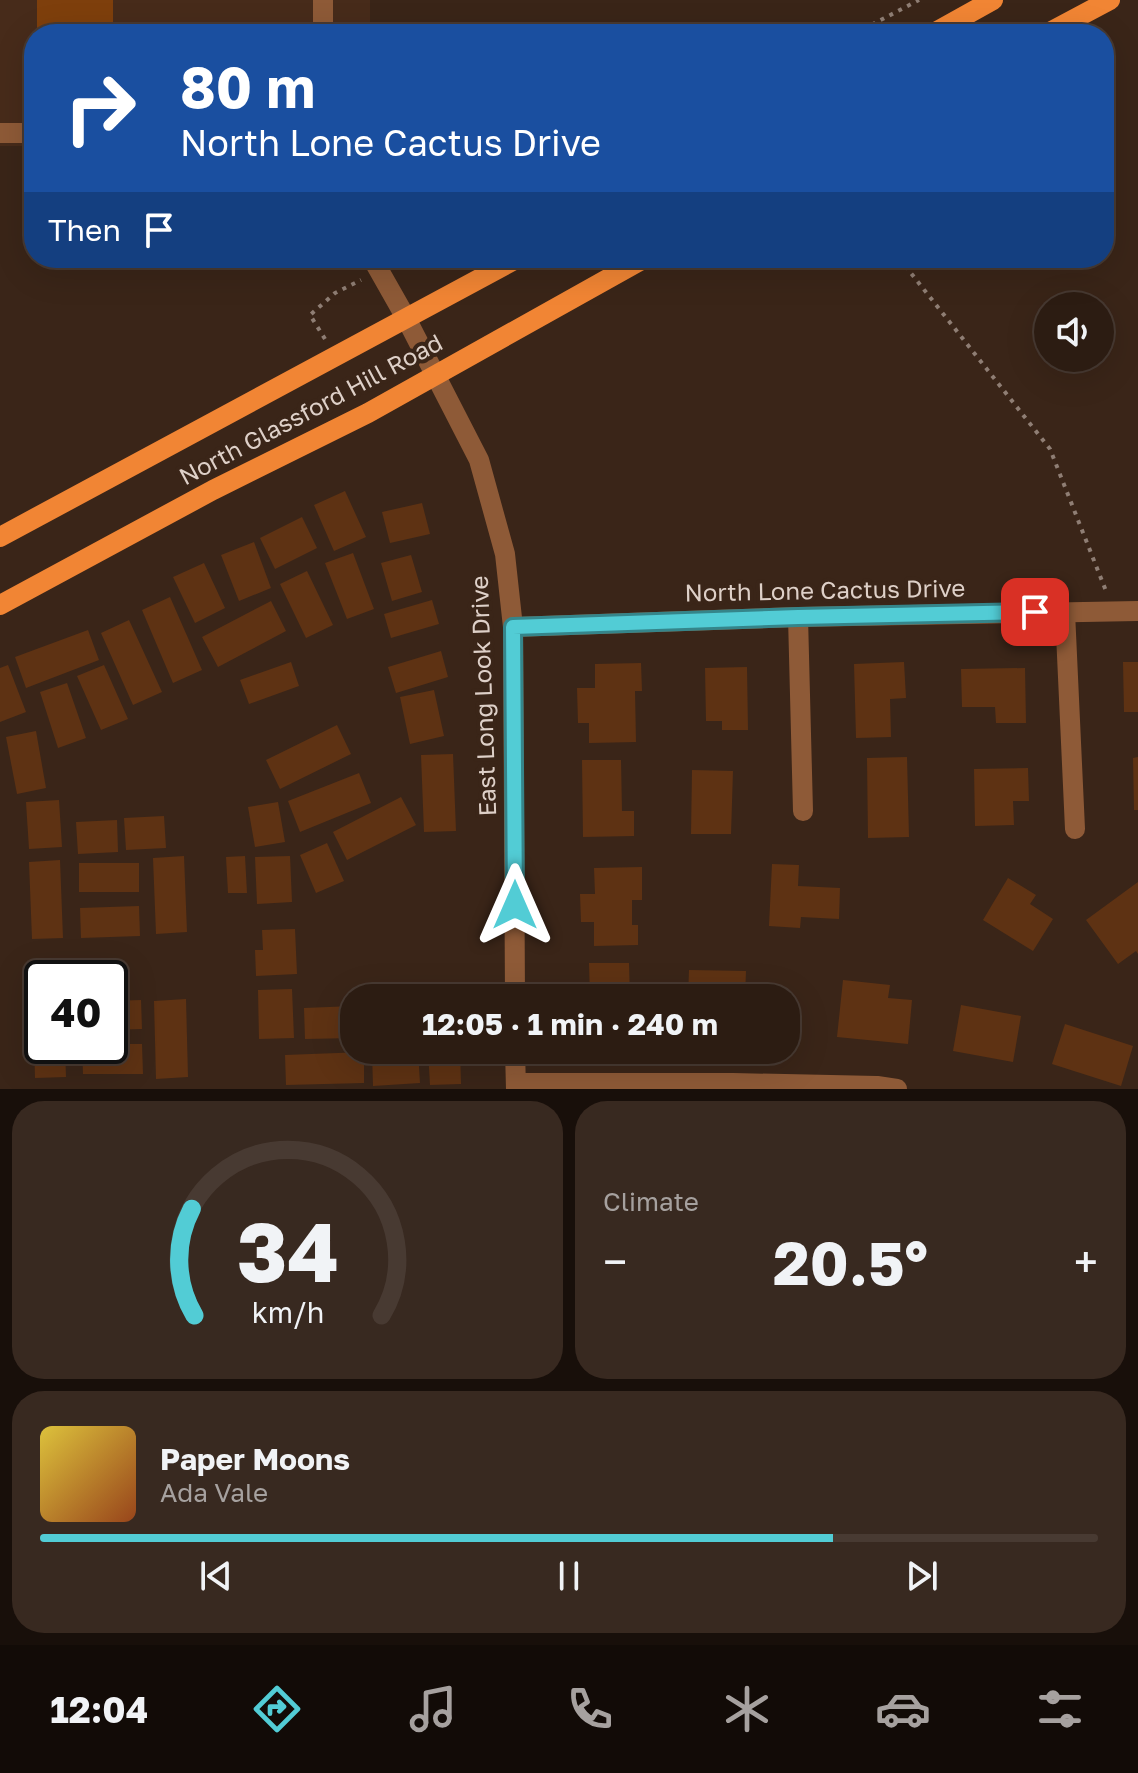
<!DOCTYPE html>
<meta charset="utf-8">
<style>
body{margin:0;font-family:"Golos Text",sans-serif;background:#382920;color:#f1f3f6;height:100vh;display:flex;flex-direction:column;font-size:30px;white-space:nowrap}
*{box-sizing:border-box;margin:0}
p{font-size:26px;color:#a6a19f}
.icon{flex:none;width:44px;height:44px;fill:none;stroke:currentColor;stroke-width:2;stroke-linecap:round;stroke-linejoin:round}
.map{position:relative;height:1089px;overflow:hidden}
.drawer{display:flex;flex-direction:column;gap:12px;padding:12px;background:#180f0a;flex:1}
.drawer>*{flex:none}
.hud{position:absolute;left:24px;top:24px;width:1090px;height:244px;border-radius:32px;box-shadow:0 8px 32px #0002,0 0 0 2px #483a32;background:#1a4fa0;color:#fff;overflow:hidden}
.tools{position:absolute;left:1034px;top:292px;display:grid;gap:16px}
.tools a{display:grid;place-items:center;width:80px;height:80px;border-radius:50%;background:#2c1c12;box-shadow:0 8px 32px #0002,0 0 0 2px #483a32;font-size:40px}
.speed{position:absolute;left:24px;top:960px;display:flex;gap:16px;font-size:40px;font-weight:700;text-align:center}
.speed>*{display:grid;place-content:center;width:104px;height:104px;border-radius:50%;background:#2c1c12;box-shadow:0 8px 32px #0002,0 0 0 2px #483a32;line-height:1}
.speed .limit{border:4px solid #111;border-radius:12px;background:#fff;color:#111}
.pin{position:absolute;display:grid;place-items:center;width:68px;height:68px;color:#fff;margin:-34px;border-radius:16px;box-shadow:0 4px 12px #0006}
.me{position:absolute;width:88px;margin:-44px;rotate:0deg;stroke-linejoin:round;filter:drop-shadow(0 0 6px #0008)}
.turn{display:flex;align-items:center;gap:28px;height:168px;padding:0 24px;font-size:36px}
.turn .icon{width:104px;height:104px;stroke-width:2.5}
.turn b{display:block;font-size:56px;line-height:68px}
.then{display:flex;align-items:center;height:76px;padding:0 24px;background:#0003;gap:16px;font-size:30px}
.big{font-size:60px;font-weight:700;line-height:1.1}
.drawer .tile{flex:1;display:flex;flex-direction:column;justify-content:center;gap:12px;min-width:0;padding:0 28px;border-radius:32px;background:#382920}
.drawer .dial{align-items:center;gap:0}
.dial svg{height:208px;overflow:visible;fill:none;stroke:#483a32;stroke-width:7;stroke-linecap:round;text-anchor:middle}
.dial text{fill:#f1f3f6;stroke:none}
.song{display:flex;align-items:center;gap:24px}
.cover{width:96px;height:96px;border-radius:12px;background:linear-gradient(135deg,hsl(50 70% 55%),hsl(20 70% 35%))}
.played{height:8px;border-radius:4px;background:linear-gradient(90deg,#52ccd5 75%,#483a32 75%)}
.keys{display:flex;justify-content:space-around;direction:ltr}
.heat{display:flex;justify-content:space-between;align-items:center;font-size:44px;direction:ltr}
.drawer .tiles{flex:1;display:grid;gap:12px;grid-template-columns:1fr 1fr}
.tile:last-child{grid-column:span 2}
.trip{position:absolute;left:340px;top:984px;width:460px;height:80px;border-radius:32px;background:#2c1c12;box-shadow:0 8px 32px #0002,0 0 0 2px #483a32;font-weight:700;line-height:80px;text-align:center}
.menu{display:flex;height:128px;justify-content:space-around;align-items:center;background:#120b07;color:#a6a19f}
.menu .icon{width:56px;height:56px}
.menu .selected{color:#52ccd5}
.menu b{font-size:36px;color:#f1f3f6}
.map>svg:first-child{display:block}
.built{fill:#472b1a}
.green{fill:#7e3f0c}
.building{fill:#5e3213}
.lines{fill:none;stroke-linecap:round;stroke-linejoin:round}
.path{stroke:#8f7e74;stroke-width:4;stroke-dasharray:4 6;stroke-linecap:butt}
.minor{stroke:#8e5a37;stroke-width:20}
.major{stroke:#f18534;stroke-width:20}
.route-casing{stroke:#35858a;stroke-width:20}
.route{stroke:#52ccd5;stroke-width:14}
.labels{text-anchor:middle;stroke-width:8;stroke-linejoin:round;paint-order:stroke}
.street-label{font-size:24px;fill:#ded0c8;stroke:#3a2518}
</style>
<div class="map">
<svg width="1138" height="1089" viewBox="0 0 1138 1089">
<rect width="100%" height="100%" fill="#3a2518"/>
<path class="built" d="M0,0H370V34H34V146H0Z"/>
<rect class="green" x="37" y="0" width="76" height="28"/>
<g class="building">
<path d="M345,491L366,537L334,551L314,505Z"/>
<path d="M422,503L430,534L390,543L382,512Z"/>
<path d="M302,517L317,548L275,569L260,538Z"/>
<path d="M254,542L271,588L239,601L221,555Z"/>
<path d="M353,553L374,609L347,619L325,563Z"/>
<path d="M411,555L422,592L392,601L381,563Z"/>
<path d="M204,563L225,608L195,623L173,577Z"/>
<path d="M307,571L333,625L306,638L280,584Z"/>
<path d="M170,597L202,670L173,683L142,610Z"/>
<path d="M432,600L439,624L391,638L384,614Z"/>
<path d="M271,601L286,631L218,667L202,637Z"/>
<path d="M129,620L162,692L133,705L101,633Z"/>
<path d="M88,630L99,660L26,688L15,657Z"/>
<path d="M441,651L448,677L396,693L388,667Z"/>
<path d="M291,662L299,686L249,704L240,680Z"/>
<path d="M904,662L906,698L890,699L891,737L856,738L854,664Z"/>
<path d="M1123,662H1138V712H1124Z"/>
<path d="M641,663L642,691H635L636,742L589,743V723H578L577,688H595V664Z"/>
<path d="M8,665L26,712L0,722V668Z"/>
<path d="M104,665L128,719L101,730L77,676Z"/>
<path d="M747,667L748,730H722V721H706L705,668Z"/>
<path d="M1025,668L1026,723H996L995,707H962L961,669Z"/>
<path d="M67,683L86,738L58,748L40,692Z"/>
<path d="M434,690L444,736L410,744L400,697Z"/>
<path d="M337,725L351,754L280,789L266,760Z"/>
<path d="M36,731L46,788L17,794L6,737Z"/>
<path d="M453,754L456,831L424,832L421,755Z"/>
<path d="M907,757L909,837L868,838L867,758Z"/>
<path d="M1138,757V810H1134L1133,758Z"/>
<path d="M582,760H621L622,811H634V836L583,837Z"/>
<path d="M1028,768L1029,801H1013L1014,825L975,826L974,769Z"/>
<path d="M692,770L733,771L731,834H691Z"/>
<path d="M359,773L371,803L300,832L288,801Z"/>
<path d="M401,797L416,825L347,860L333,832Z"/>
<path d="M59,800L62,847L29,849L26,802Z"/>
<path d="M278,802L285,842L255,847L248,807Z"/>
<path d="M164,816L166,848L126,850L124,818Z"/>
<path d="M117,820L118,852L78,854L76,822Z"/>
<path d="M327,843L344,881L316,893L300,855Z"/>
<path d="M184,856L187,932L156,934L153,858Z"/>
<path d="M245,856L247,893H228L226,857Z"/>
<path d="M290,856L292,902L257,904L255,857Z"/>
<path d="M60,860L63,938L32,939L29,862Z"/>
<rect x="79" y="863" width="60" height="29"/>
<path d="M772,864L799,865L798,886L840,888L839,919L801,917L800,928L769,926Z"/>
<path d="M642,867V900H632V925H638V945L594,946V922H581L580,894H595L594,868Z"/>
<path d="M1008,878L1036,895L1030,904L1053,919L1033,951L983,920Z"/>
<path d="M1138,882V954L1136,951L1118,964L1086,920Z"/>
<path d="M139,906L140,936L81,938L80,908Z"/>
<path d="M295,929L297,974L256,976L255,950H263L262,930Z"/>
<path d="M589,963H629L630,998H590Z"/>
<path d="M689,970L746,971L745,998H688Z"/>
<path d="M843,980L890,985L888,998L912,1000L908,1044L837,1037Z"/>
<path d="M292,989L294,1038L259,1039L258,990Z"/>
<path d="M186,999L188,1077L156,1079L154,1001Z"/>
<path d="M141,1000L142,1029L110,1030V1001Z"/>
<path d="M42,1002V1046H65L66,1077L35,1078L33,1003Z"/>
<rect x="786" y="1002" width="7" height="32"/>
<path d="M961,1005L1021,1016L1013,1062L953,1051Z"/>
<path d="M354,1006V1038L305,1039L304,1008Z"/>
<path d="M1065,1024L1133,1046L1121,1086L1052,1064Z"/>
<path d="M110,1044H142L143,1074H83L82,1046Z"/>
<path d="M418,1050L420,1083L373,1086L372,1052Z"/>
<path d="M428,1050H460L461,1084L430,1085Z"/>
<path d="M364,1052V1083L286,1085L285,1055Z"/>
</g>
<g class="lines">
<g class="path">
<path d="M854,34L919,0"/>
<path d="M899,258L1050,449L1106,591"/>
<path d="M325,339L310,315L335,293L361,280"/>
</g>
<g class="minor">
<path d="M323,34V0"/>
<path d="M0,133H34"/>
<path d="M372,258L406,318L479,460L505,554L513,627L515,998"/>
<path d="M1065,612L1075,829"/>
<path d="M798,617L803,811"/>
<path d="M513,627L798,617L1138,611"/>
<path d="M515,1050L516,1089"/>
<path d="M516,1083H733L877,1086L897,1089"/>
</g>
<g class="major">
<path d="M932,34L993,0"/>
<path d="M1046,34L1110,0"/>
<path d="M0,537L518,258"/>
<path d="M0,605L213,490L368,413L645,258"/>
</g>
</g>
<g class="lines">
<defs>
<path id="route" d="M515,905L513,627L798,617L1035,612"/>
</defs>
<use href="#route" class="route-casing"/>
<use href="#route" class="route"/>
</g>
<g class="labels">
<g class="street-label">
<text transform="translate(311 410) rotate(-28)" y="8">North Glassford Hill Road</text>
<text transform="translate(825 591) rotate(-1)" y="8">North Lone Cactus Drive</text>
<text transform="translate(484 696) rotate(-92)" y="8">East Long Look Drive</text>
</g>
</g>
</svg>
<div class="tools">
<a><svg class="icon" aria-label="sound" viewBox="0 0 24 24"><path d="M4 9h4l5-4v14l-5-4H4zM17 9q2 3 0 6"/></svg></a>
</div>
<div class="speed"><div class="limit">40</div></div>
<div class="pin" style="left:1035px;top:612px;background:#d93025"><svg class="icon" aria-label="arrive" viewBox="0 0 24 24"><path d="M6 21V4h12l-3 4 3 4H6"/></svg></div>
<svg class="me" style="left:515px;top:905px" viewBox="-20 -20 40 40"><path d="M0-17L14 15 0 8-14 15z" fill="#52ccd5" stroke="#fff" stroke-width="4"/></svg>
<div class="trip">12:05 · 1 min · 240 m</div>
<div class="hud">
<div class="turn"><svg class="icon" aria-label="right" viewBox="0 0 24 24"><path d="M7 20v-9h11M14 6l5 5-5 5"/></svg><div><b>80 m</b>North Lone Cactus Drive</div></div>
<div class="then">Then<svg class="icon" aria-label="arrive" viewBox="0 0 24 24"><path d="M6 21V4h12l-3 4 3 4H6"/></svg></div>
</div>
</div>
<section class="drawer">
<div class="tiles">
<div class="tile dial"><svg viewBox="0 0 100 80">
<path d="M14 69A42 42 0 1 1 86 69"/>
<path d="M14 69A42 42 0 0 1 13 28" stroke="#52ccd5"/>
<text x="50" y="56" font-size="32" font-weight="700">34</text>
<text x="50" y="72" font-size="11">km/h</text>
</svg></div>
<div class="tile"><p>Climate</p>
<div class="heat"><a>−</a><b class="big">20.5°</b><a>+</a></div>
</div>
<div class="tile">
<div class="song"><i class="cover"></i><div><b>Paper Moons</b><p>Ada Vale</p></div></div>
<div class="played"></div>
<div class="keys"><svg class="icon" aria-label="previous" viewBox="0 0 24 24"><path d="M18 5L8 12l10 7zM5 5v14"/></svg><svg class="icon" aria-label="pause" viewBox="0 0 24 24"><path d="M8 5v14M16 5v14"/></svg><svg class="icon" aria-label="next" viewBox="0 0 24 24"><path d="M6 5l10 7-10 7zM19 5v14"/></svg></div>
</div>
</div>
</section>
<nav class="menu">
<b>12:04</b>
<svg class="icon selected" aria-label="directions" viewBox="0 0 24 24"><path d="M12 3l9 9-9 9-9-9zM9 14v-3h6M13 9l2 2-2 2"/></svg>
<svg class="icon" aria-label="music" viewBox="0 0 24 24"><path d="M9 18V5l10-2v13"/><circle cx="6" cy="18" r="3"/><circle cx="16" cy="16" r="3"/></svg>
<svg class="icon" aria-label="phone" viewBox="0 0 24 24"><path d="M5 4h4l2 5-3 2q2 4 5 5l2-3 5 2v4C11 20 4 13 5 4z"/></svg>
<svg class="icon" aria-label="climate" viewBox="0 0 24 24"><path d="M12 3v18M4 7l16 10M4 17L20 7"/></svg>
<svg class="icon" aria-label="car" viewBox="0 0 24 24"><path d="M5 17H2v-5l4-1 3-4h7l3 4 3 1v5h-3M9 17h6M6 11h13"/><circle cx="7" cy="17" r="2"/><circle cx="17" cy="17" r="2"/></svg>
<svg class="icon" aria-label="filters" viewBox="0 0 24 24"><path d="M4 7h16M4 17h16"/><circle cx="9" cy="7" r="2"/><circle cx="15" cy="17" r="2"/></svg>
</nav>
